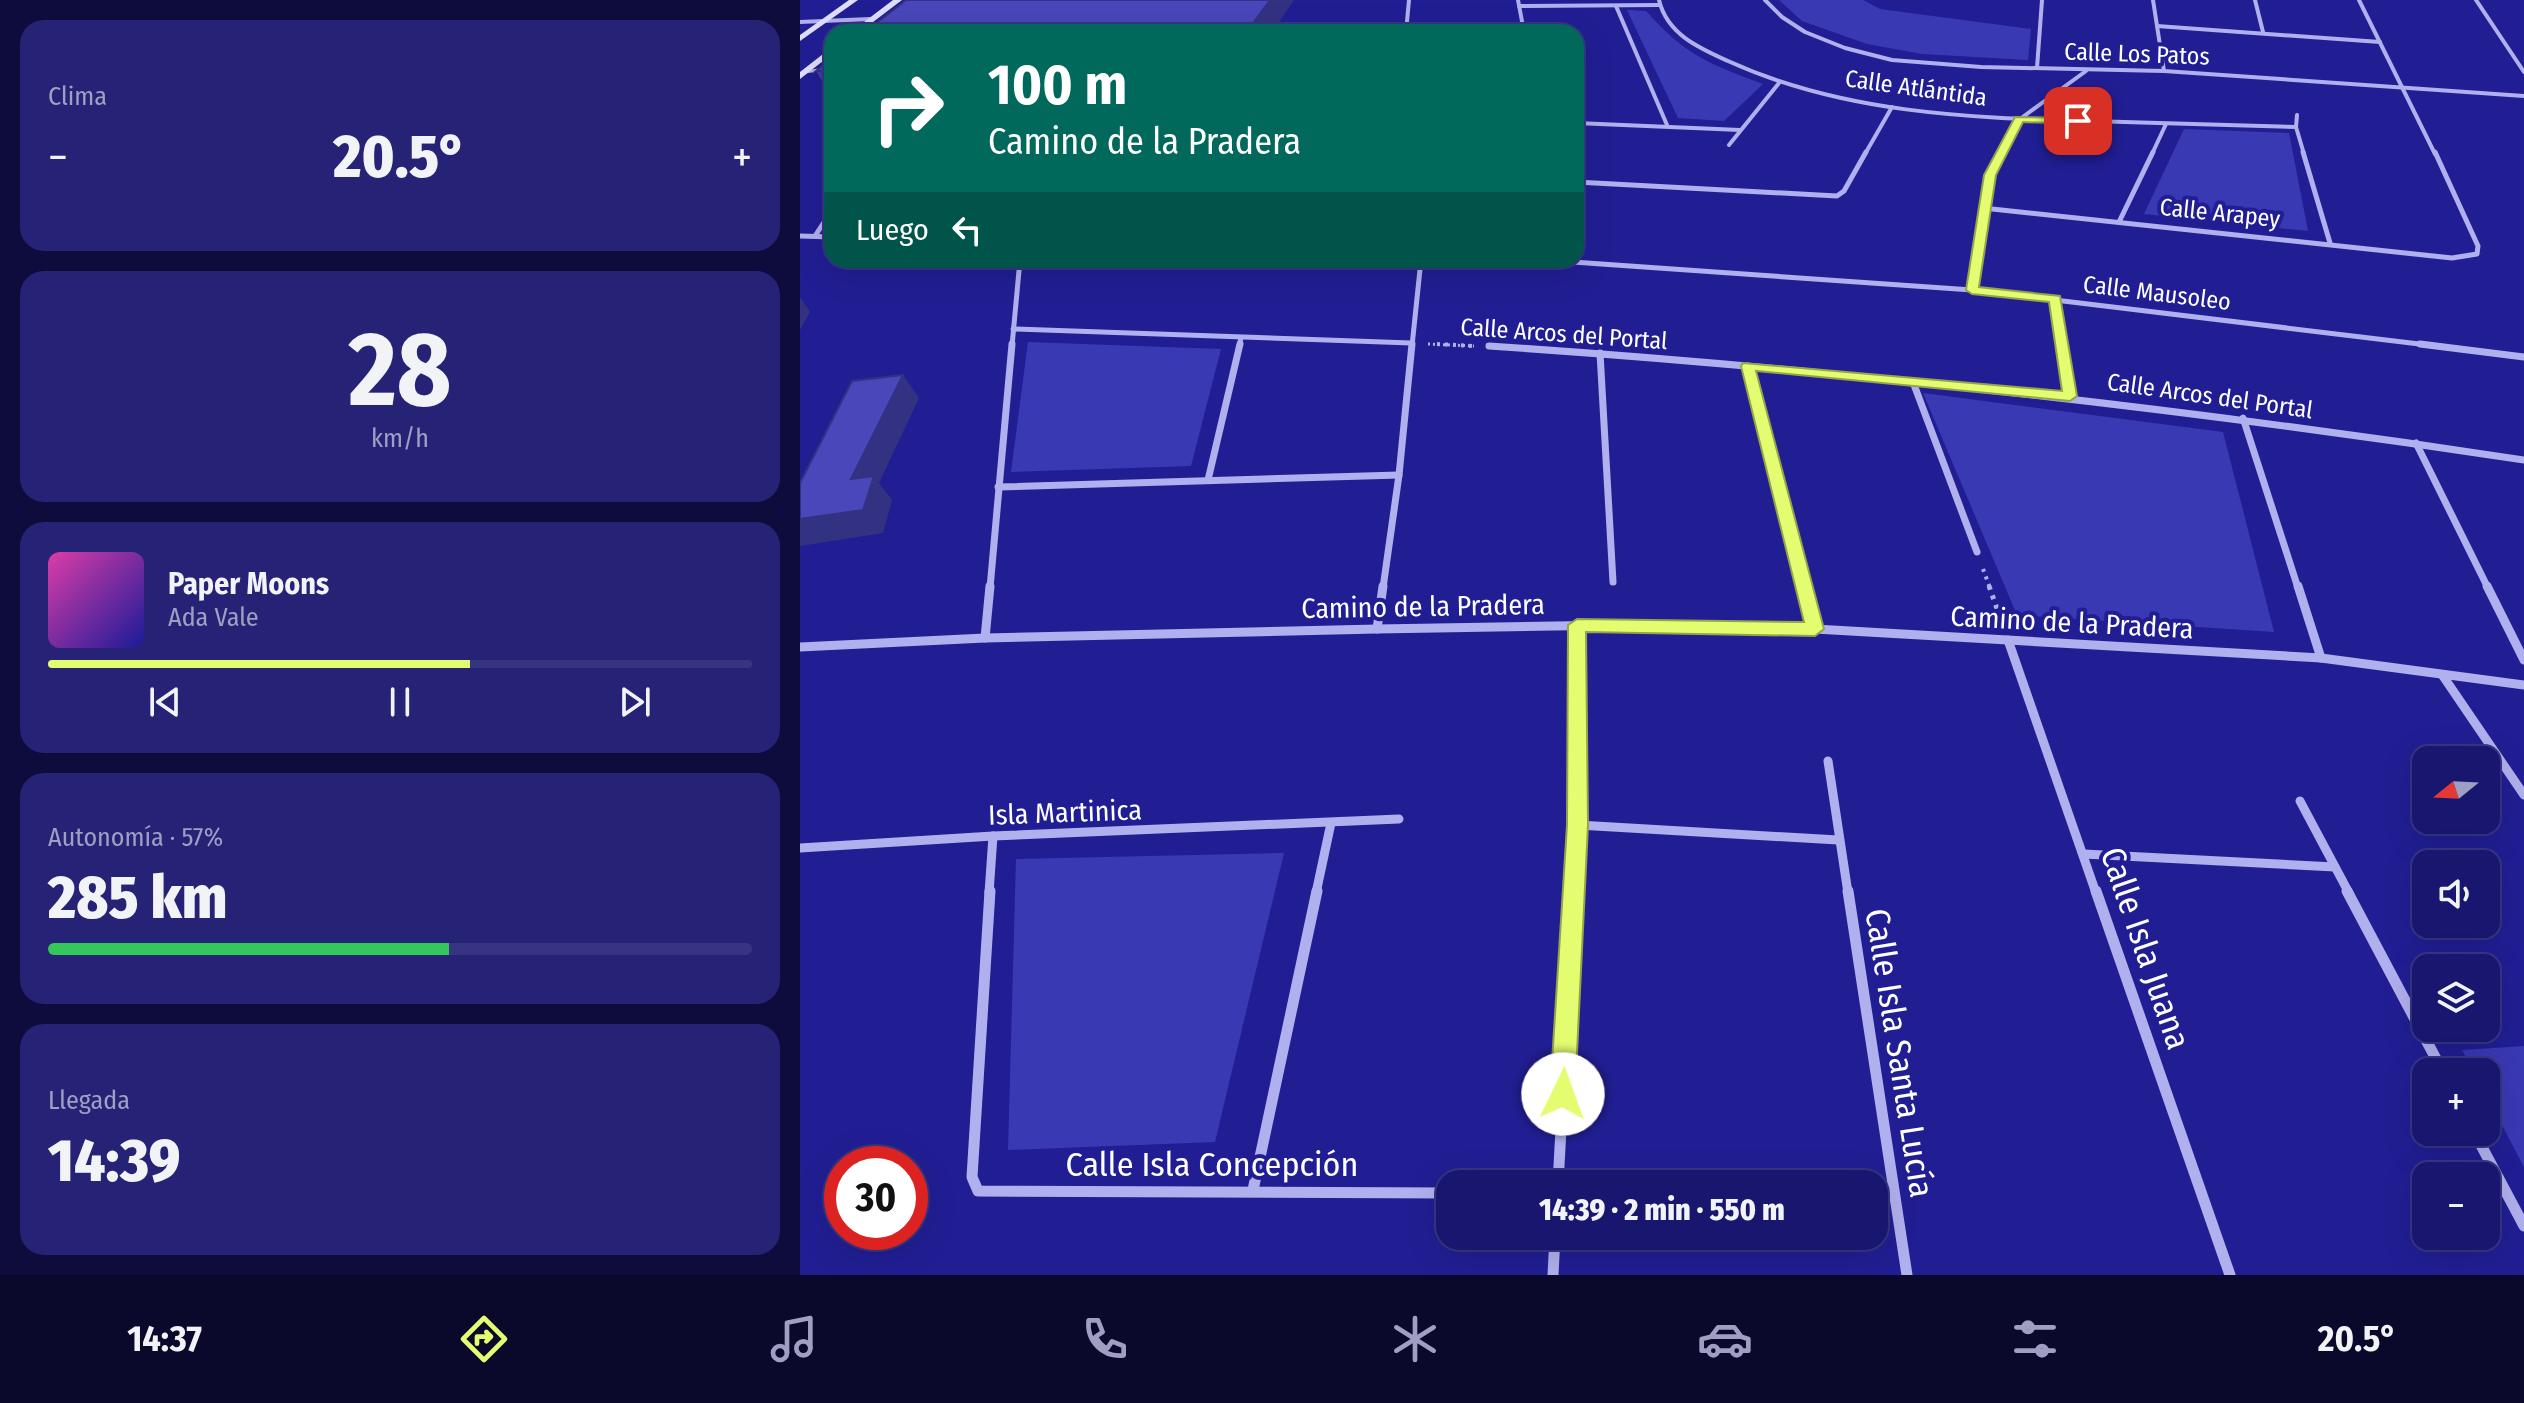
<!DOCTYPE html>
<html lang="es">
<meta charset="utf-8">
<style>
body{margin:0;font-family:"Fira Sans Condensed",sans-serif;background:#262377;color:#f1f3f6;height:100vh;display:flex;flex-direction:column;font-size:30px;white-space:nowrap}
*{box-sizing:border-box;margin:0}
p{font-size:26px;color:#9f9fc3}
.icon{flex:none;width:44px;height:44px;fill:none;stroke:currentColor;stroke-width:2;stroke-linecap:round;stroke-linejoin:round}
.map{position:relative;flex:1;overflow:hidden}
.side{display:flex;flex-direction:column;gap:20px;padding:20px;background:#0e0c3d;width:800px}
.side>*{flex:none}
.top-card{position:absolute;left:24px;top:24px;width:760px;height:244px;border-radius:24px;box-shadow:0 8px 32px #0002,0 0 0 2px #373582;background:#00695c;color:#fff;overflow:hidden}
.needle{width:52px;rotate:252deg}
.tools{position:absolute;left:1612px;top:746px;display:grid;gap:16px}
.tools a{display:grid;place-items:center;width:88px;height:88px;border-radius:16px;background:#19166f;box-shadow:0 8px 32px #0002,0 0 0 2px #373582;font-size:40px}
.speed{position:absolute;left:24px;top:1146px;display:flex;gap:16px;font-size:40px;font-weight:700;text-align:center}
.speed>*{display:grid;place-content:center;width:104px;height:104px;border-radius:50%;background:#19166f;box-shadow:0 8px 32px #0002,0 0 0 2px #373582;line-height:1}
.speed .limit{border:12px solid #d22;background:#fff;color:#111}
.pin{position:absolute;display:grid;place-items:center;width:68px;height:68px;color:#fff;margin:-34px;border-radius:16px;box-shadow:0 4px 12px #0006}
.me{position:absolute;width:88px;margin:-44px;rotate:3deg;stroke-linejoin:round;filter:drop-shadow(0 0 6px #0008)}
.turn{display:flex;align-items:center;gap:28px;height:168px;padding:0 32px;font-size:36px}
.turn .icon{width:104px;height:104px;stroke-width:2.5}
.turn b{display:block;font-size:56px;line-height:68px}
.then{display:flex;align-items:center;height:76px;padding:0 32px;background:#0003;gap:16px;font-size:30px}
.big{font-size:60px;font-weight:800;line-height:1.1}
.side .card{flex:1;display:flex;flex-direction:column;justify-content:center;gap:12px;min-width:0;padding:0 28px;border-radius:24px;background:#262377}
.side .dial{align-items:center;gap:0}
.dial b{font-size:104px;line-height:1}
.song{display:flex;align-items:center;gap:24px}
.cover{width:96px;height:96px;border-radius:12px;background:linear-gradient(135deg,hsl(320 70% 55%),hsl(240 70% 35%))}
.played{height:8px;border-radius:4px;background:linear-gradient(90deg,#e4fd70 60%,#373582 60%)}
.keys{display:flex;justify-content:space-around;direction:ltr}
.heat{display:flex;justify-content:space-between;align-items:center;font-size:44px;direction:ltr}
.charge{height:12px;border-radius:6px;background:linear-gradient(90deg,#34c759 57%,#373582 0)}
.trip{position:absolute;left:636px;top:1170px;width:452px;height:80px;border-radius:24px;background:#19166f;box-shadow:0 8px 32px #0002,0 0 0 2px #373582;font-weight:800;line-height:80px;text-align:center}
.dock{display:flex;height:128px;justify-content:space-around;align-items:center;background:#0a092c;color:#9f9fc3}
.dock .icon{width:56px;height:56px}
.dock .on{color:#e4fd70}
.dock b{font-size:36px;color:#f1f3f6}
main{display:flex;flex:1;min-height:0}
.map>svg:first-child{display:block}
.green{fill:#3a39b4}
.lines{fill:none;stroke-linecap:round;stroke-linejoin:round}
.path-far2{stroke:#b1b0ee;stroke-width:3;stroke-dasharray:2 3;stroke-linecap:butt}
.path-far1{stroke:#b1b0ee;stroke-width:4;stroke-dasharray:3 5;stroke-linecap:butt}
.path{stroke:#b1b0ee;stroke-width:5;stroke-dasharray:4 6;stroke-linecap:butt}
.lane{stroke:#b1b0ee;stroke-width:3}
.street-far4{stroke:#b1b0ee;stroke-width:4}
.street-far3{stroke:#b1b0ee;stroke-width:5}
.street-far2{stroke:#b1b0ee;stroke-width:7}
.street-far1{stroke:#b1b0ee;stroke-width:9}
.street{stroke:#b1b0ee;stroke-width:11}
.secondary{fill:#deddfa;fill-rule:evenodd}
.wall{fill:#3f3da0}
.shaded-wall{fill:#333282}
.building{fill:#4947ba;stroke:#333282;stroke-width:2}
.route{fill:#e4fd70;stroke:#94a449;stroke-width:2}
.labels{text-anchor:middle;stroke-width:8;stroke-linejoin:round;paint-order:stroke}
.far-street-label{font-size:24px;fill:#fff;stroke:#211e94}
.street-label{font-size:28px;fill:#fff;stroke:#211e94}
.near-street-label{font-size:34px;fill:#fff;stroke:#211e94}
</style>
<main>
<section class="side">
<div class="card"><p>Clima</p>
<div class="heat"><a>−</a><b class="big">20.5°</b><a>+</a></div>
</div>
<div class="card dial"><b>28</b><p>km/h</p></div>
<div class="card">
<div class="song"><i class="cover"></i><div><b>Paper Moons</b><p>Ada Vale</p></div></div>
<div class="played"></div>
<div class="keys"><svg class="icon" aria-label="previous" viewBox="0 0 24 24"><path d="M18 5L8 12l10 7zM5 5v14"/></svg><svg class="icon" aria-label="pause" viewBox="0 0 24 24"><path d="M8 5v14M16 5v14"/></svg><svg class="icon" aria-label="next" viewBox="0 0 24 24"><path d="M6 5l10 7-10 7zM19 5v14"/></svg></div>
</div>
<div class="card"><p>Autonomía · 57%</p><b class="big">285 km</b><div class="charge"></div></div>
<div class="card"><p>Llegada</p><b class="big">14:39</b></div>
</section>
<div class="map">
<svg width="1724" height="1275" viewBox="0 0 1724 1275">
<rect width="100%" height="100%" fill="#211e94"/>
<g class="green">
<path d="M979,0H1063L1080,9L1231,29L1228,60L1122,54L1067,44L1002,21Z"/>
<path d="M827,10L846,11C885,55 909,64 963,84L924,121L878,118Z"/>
<path d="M1384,129L1489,133L1508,231L1344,214Z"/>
<path d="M228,342L421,349L391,466L211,472Z"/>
<path d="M1123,393L1423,432L1474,632L1217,615Z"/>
<path d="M484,853L415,1142L208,1150L216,859Z"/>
<path d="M1724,1046V1167L1686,1095V1072H1674L1662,1050Z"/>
</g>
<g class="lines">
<path class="path-far2" d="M628,344L674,346"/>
<g class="path-far1">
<path d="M637,344L674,346"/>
<path d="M1183,569L1190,588"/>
</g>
<path class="path" d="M1189,586L1201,620"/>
<path class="lane" d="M5,72L32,68"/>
<g class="street-far4">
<path d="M718,0L724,32"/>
<path d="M859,0C867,34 899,48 928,61C1042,113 1168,118 1290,121C1359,123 1427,125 1496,127"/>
<path d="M965,0L982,17L1005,32L1045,48L1092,60L1181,67L1364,71L1724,96"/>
<path d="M1353,0L1364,71"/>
<path d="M1455,0L1463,32"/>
<path d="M1559,0L1635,154"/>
<path d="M1676,0L1724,72"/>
<path d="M719,6L859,5"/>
<path d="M816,6L867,125"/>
<path d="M0,22L70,19"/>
<path d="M1357,26L1580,42"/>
<path d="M606,32L609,0"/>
<path d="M1237,68L1242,0"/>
<path d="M1497,115L1496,127L1504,154"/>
<path d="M776,123L940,130"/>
<path d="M929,145L979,83"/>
<path d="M1065,154L1092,107"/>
<path d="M1198,154L1220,119L1286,71"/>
<path d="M1352,154L1366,124"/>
</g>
<g class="street-far3">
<path d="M1503,152L1530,243"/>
<path d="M776,182L1037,196L1044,191L1066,152"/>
<path d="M1183,208L1652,258L1677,254L1678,246L1635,152"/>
<path d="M1320,220L1353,152"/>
<path d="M0,236L32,237"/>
<path d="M15,236L32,210"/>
<path d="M744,260L1172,290L1636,346"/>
<path d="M1172,290L1185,200L1199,152"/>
<path d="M1255,299L1262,346"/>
<path d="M213,329L611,343"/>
<path d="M212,346L220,260"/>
<path d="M439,346L441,338"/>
<path d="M612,346L621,260"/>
<path d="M689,346H695"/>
</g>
<g class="street-far2">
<path d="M1262,344L1270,396"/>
<path d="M1620,344L1724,357"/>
<path d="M689,346C1036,369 1380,408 1724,460"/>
<path d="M800,353L813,582"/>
<path d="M948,366L1005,588"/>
<path d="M1113,382L1177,552"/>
<path d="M1443,418L1498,588"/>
<path d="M1616,443L1688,588"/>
<path d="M408,480L440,344"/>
<path d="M198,487L599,475"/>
<path d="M190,588L212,344"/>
<path d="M583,588L599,475L612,344"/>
</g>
<g class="street-far1">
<path d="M1004,586L1015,629"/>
<path d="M1498,586L1521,658"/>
<path d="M1687,586L1724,660"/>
<path d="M577,629L583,586"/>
<path d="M185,638L190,586"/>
<path d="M1208,640L1296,893"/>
<path d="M0,647L185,638L577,629L816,625L1015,629L1521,658L1724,685"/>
<path d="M1643,676L1724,795"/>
<path d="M1028,761L1048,893"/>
<path d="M1500,801L1549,893"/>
<path d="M778,825L1038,840"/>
<path d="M0,848L193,836L599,819"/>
<path d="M1284,854L1535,867"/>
<path d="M189,893L193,836"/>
<path d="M516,893L531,823"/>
<path d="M774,893L778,825L777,625"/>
</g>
<g class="street">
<path d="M190,891L172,1177L178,1191L650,1193"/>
<path d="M1048,891L1107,1275"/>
<path d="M1296,891L1430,1275"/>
<path d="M1547,891L1643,1072"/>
<path d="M1674,1132L1724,1226"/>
<path d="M758,1184L774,891"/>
<path d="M453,1190L517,891"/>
<path d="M753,1275L755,1236"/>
</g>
<g class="secondary">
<path d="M49,0H58L0,41V35Z"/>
<path d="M93,0H102L60,32H51Z"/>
<path d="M32,47V54L0,79V72Z"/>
</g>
</g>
<path class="wall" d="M32,58V97L16,71Z"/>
<g class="shaded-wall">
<path d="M470,0H494L472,32L448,30Z"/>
<path d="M0,297L10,312L0,330Z"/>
<path d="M103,375L119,398L79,483L92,500L83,533L0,546V519L51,479Z"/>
</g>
<g class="building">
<path d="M106,0H470L448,30L510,31V32H65Z"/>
<path d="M32,58V71H16Z"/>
<path d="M103,375L51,479L74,476L63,510L0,519V483L52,381Z"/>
</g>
<path class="route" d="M1215,117L1278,118L1283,121L1278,124L1223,122L1196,175L1179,287L1260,296L1277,396L1270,401L956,371L1024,629L1015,636L786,632L788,825L775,1094L772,1103L763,1107L754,1103L750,1094L767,825L768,625L777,619L1004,622L941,366L943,363L1262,391L1249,302L1172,294L1166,290L1184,175Z"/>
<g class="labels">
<g class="far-street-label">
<text transform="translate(1337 54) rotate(2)" y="8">Calle Los Patos</text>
<text transform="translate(1116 88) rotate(8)" y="8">Calle Atlántida</text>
<text transform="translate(1420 213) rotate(6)" y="8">Calle Arapey</text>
<text transform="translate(1357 293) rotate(7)" y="8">Calle Mausoleo</text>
<text transform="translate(764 334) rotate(4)" y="8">Calle Arcos del Portal</text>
<text transform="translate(1410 396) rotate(8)" y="8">Calle Arcos del Portal</text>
</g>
<g class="street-label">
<text transform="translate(623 606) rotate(-1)" y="10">Camino de la Pradera</text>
<text transform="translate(1272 622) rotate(3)" y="10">Camino de la Pradera</text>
<text transform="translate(265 812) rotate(-2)" y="10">Isla Martinica</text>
</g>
<g class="near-street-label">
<text transform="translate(1346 948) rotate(71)" y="12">Calle Isla Juana</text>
<text transform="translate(1100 1053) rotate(81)" y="12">Calle Isla Santa Lucía</text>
<text x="412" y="1176">Calle Isla Concepción</text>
</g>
</g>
</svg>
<div class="tools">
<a><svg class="needle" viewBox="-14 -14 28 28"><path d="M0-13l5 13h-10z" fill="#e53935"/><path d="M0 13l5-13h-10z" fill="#9f9fc3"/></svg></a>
<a><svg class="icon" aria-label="sound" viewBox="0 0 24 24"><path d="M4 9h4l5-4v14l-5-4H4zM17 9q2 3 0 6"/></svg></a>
<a><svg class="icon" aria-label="layers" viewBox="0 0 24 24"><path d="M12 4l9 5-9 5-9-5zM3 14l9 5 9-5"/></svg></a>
<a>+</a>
<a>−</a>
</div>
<div class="speed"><div class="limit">30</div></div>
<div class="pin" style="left:1278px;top:121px;background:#d93025"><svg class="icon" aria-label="arrive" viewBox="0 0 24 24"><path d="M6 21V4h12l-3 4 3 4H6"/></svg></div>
<svg class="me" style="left:763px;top:1094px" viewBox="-20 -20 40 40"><circle r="19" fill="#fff"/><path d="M0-13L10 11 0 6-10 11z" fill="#e4fd70"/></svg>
<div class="trip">14:39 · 2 min · 550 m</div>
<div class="top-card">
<div class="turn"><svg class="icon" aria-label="right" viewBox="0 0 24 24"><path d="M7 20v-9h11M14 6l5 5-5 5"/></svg><div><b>100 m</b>Camino de la Pradera</div></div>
<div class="then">Luego<svg class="icon" aria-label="left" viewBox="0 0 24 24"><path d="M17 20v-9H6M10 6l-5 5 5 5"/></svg></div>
</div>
</div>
</main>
<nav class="dock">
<b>14:37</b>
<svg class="icon on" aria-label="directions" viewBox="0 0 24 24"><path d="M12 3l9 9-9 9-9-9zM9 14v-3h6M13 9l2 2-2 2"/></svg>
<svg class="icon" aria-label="music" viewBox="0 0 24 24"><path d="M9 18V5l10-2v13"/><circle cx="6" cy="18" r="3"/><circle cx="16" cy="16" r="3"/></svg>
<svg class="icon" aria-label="phone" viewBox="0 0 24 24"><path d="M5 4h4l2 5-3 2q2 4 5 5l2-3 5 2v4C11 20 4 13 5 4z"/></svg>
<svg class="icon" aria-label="climate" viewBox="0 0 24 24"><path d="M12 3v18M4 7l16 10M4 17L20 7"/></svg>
<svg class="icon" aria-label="car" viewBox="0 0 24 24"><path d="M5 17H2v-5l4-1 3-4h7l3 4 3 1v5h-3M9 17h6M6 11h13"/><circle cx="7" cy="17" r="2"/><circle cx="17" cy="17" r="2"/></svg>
<svg class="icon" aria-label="filters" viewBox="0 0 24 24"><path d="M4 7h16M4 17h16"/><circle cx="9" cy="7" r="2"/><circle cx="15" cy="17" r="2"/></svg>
<b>20.5°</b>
</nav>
